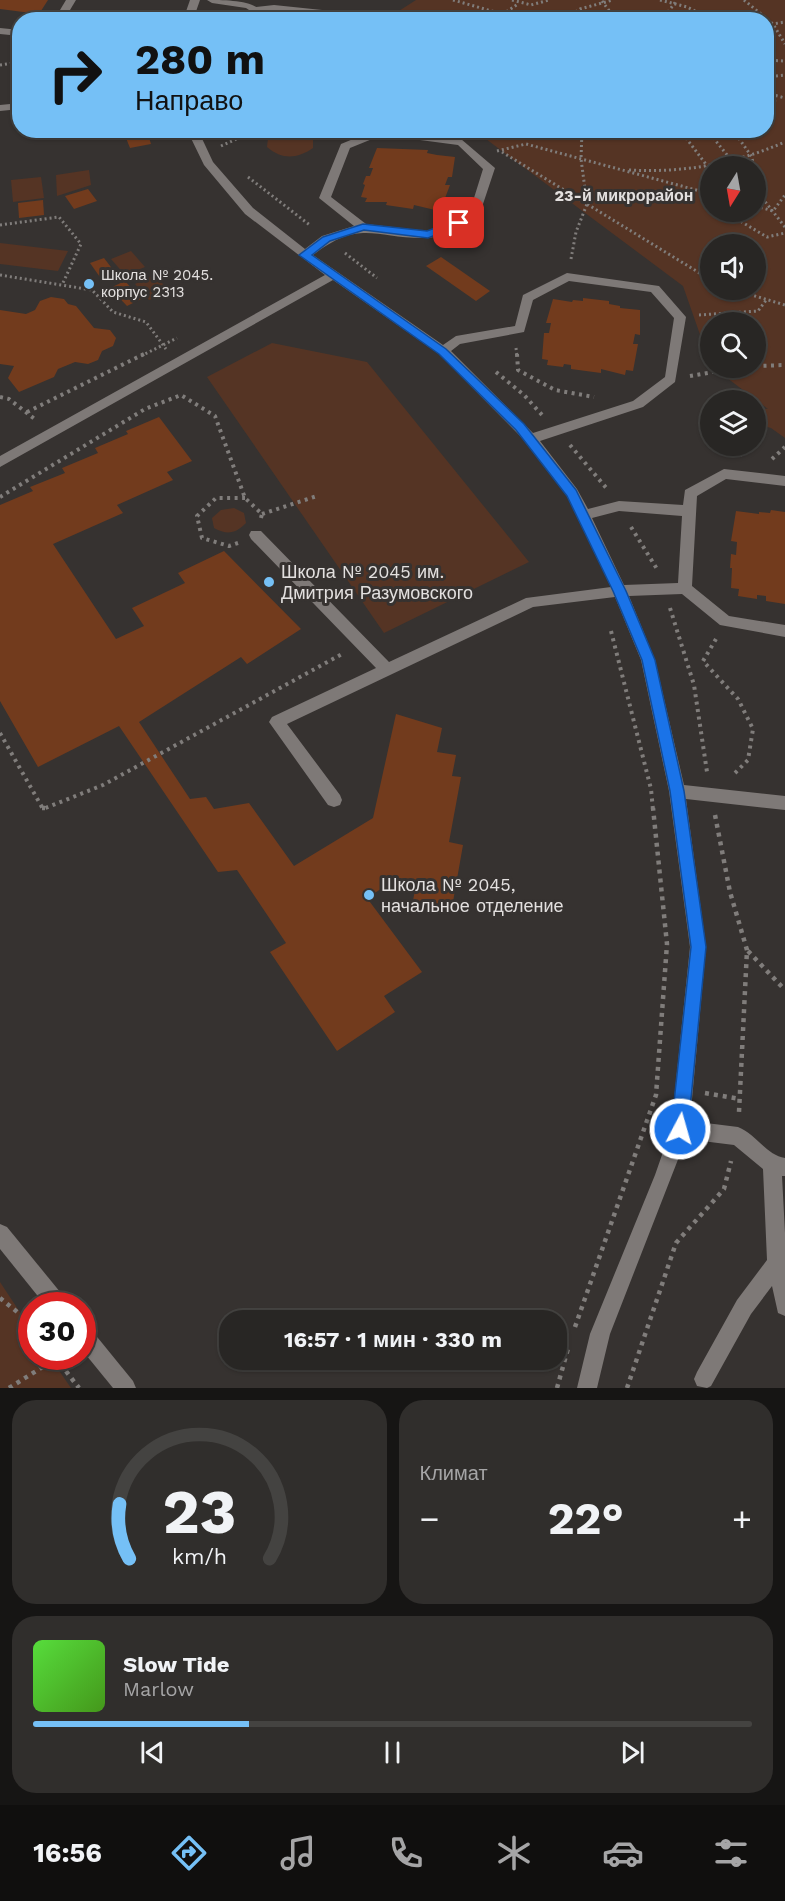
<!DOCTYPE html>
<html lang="ru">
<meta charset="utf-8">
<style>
body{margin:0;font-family:"Work Sans",sans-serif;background:#302e2c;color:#f1f3f6;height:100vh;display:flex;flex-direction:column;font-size:22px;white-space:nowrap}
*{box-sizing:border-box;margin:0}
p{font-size:20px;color:#a5a5a6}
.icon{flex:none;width:33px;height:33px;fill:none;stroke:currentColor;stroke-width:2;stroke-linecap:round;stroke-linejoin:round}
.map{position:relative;height:1388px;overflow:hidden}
.drawer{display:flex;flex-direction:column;gap:12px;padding:12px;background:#161514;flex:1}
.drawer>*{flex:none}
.top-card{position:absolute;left:12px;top:12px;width:762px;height:126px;border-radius:24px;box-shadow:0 2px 4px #0004,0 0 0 2px #444341;background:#75c0f6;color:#111;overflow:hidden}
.needle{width:39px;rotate:191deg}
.controls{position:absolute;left:700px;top:156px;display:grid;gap:12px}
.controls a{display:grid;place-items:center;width:66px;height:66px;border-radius:50%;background:#282624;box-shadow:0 2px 4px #0004,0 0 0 2px #444341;font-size:30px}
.speed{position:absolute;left:18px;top:1292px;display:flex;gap:12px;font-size:30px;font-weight:700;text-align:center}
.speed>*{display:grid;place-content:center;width:78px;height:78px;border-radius:50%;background:#282624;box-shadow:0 2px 4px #0004,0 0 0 2px #444341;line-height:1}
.speed .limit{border:9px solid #d22;background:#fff;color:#111}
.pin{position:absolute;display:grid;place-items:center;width:51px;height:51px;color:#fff;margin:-26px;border-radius:12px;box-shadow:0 3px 9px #0006}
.me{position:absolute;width:66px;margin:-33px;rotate:6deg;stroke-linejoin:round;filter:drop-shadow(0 0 4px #0008)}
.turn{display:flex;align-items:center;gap:21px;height:126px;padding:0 24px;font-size:27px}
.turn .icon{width:78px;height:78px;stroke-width:2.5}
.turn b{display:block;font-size:42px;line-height:51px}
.big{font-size:45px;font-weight:700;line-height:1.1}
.drawer .widget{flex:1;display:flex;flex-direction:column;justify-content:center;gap:9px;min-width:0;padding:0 21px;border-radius:24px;background:#302e2c}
.drawer .dial{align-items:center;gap:0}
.dial svg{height:156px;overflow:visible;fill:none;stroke:#444341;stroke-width:7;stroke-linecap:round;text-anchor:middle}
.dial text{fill:#f1f3f6;stroke:none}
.song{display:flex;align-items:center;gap:18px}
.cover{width:72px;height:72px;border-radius:9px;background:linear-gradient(135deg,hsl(110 70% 55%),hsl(100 70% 35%))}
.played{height:6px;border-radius:3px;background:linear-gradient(90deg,#75c0f6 30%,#444341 30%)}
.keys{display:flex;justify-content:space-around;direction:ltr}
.heat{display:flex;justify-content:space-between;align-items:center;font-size:33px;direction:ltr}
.drawer .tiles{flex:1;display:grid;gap:12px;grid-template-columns:1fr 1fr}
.widget:last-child{grid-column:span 2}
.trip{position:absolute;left:219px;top:1310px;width:348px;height:60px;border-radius:24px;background:#282624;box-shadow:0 2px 4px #0004,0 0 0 2px #444341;font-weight:700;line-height:60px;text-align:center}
.tabs{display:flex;height:96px;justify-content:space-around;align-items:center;background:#100f0e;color:#a5a5a6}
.tabs .icon{width:42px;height:42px}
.tabs .active{color:#75c0f6}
.tabs b{font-size:27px;color:#f1f3f6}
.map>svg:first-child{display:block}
.green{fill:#553424;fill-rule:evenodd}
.building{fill:#723b1d}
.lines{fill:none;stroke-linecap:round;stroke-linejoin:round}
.path-far2{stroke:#807d7b;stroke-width:3;stroke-dasharray:2 3;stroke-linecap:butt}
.path-far1{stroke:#807d7b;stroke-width:4;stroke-dasharray:3 4.5;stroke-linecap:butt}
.path{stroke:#807d7b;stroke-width:4.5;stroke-dasharray:4 5;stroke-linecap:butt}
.minor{fill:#7e7977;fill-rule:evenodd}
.route{fill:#1a73e8;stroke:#114b97;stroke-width:1.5}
.poi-dot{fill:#75c0f6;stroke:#363230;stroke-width:2}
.labels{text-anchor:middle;stroke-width:6;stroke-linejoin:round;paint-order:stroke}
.far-poi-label{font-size:15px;fill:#e3e0df;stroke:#363230;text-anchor:start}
.far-neighbourhood-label{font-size:16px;font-weight:bold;fill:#e3e0df;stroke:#363230}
.poi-label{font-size:18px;fill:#e3e0df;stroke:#363230;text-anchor:start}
</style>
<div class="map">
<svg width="785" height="1388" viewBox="0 0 785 1388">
<rect width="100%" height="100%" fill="#363230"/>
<g class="green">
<path d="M416,0H785V438L771,428L756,424V412L759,408L768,409L714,368H756V322H711V366L683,286L486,139L453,131L766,130V20L390,19L391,16ZM711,166H756V212H711ZM711,244H756V290H711Z"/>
<path d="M283,131L305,132L313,139V148C297,159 282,160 267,147L268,138Z"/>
<path d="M89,170L91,185L57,196L56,175Z"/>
<path d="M41,177L44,198L13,202L11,180Z"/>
<path d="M0,243L68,251L58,271L0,264Z"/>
<path d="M131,251L145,267L125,275L111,259Z"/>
<path d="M155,275L170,292L149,300L135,284Z"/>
<path d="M272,343L367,362L529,562L384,633L207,377Z"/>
<path d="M234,508L244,513L246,523C235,534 227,535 214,528L212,518L221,510Z"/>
<path d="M0,1282L31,1329L32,1356H49L71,1388H0Z"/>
</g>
<g class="building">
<path d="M0,0H48L39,14L0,9Z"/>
<path d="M148,134L151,144L130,148L126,138Z"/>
<path d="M377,148L428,150L427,153L437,155L455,157L452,177H448L445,185H450L442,206H436L435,210L414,205L413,209L386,205L387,202H365L367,198L361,197L365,185L363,184L366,176H370L373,168H369Z"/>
<path d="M88,189L97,201L74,209L65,196Z"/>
<path d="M43,200L44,215L19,218L18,203Z"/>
<path d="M441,257L490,291L476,301L426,266Z"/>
<path d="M104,258L117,275L102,280L90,263Z"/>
<path d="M125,281L141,299L127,306L110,288Z"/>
<path d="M51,297L64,299L68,304L76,306L94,328L110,330L116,338L113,346L102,351L98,360L88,364L75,362L58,369L54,377L19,392L8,378L14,366L0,364V310L26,314L35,310L40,301Z"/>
<path d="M583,298L609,301V304L620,306V308L640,310V335L635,334L633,344H638L633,371L626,370L625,375L601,369V373L571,369V365L564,364L563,367L547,365L548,360L542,359L544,333H549L551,323H546L553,299L572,302L573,300L583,301Z"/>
<path d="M159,417L192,461L167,472L173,480L117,505L123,513L53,544L116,639L144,626L132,608L185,583L178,573L224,551L301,629L247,664L241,657L139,722L190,799L206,797L214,809L249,803L294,866L373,818L396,714L442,728L437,752L456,755L452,776L461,777L449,842L463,845L451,913L412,906L415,890L387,885L367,898L422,972L384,996L395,1012L337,1051L270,952L286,943L237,870L218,872L119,726L38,767L0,701V505L33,491L30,487L65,473L62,468L98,453L95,448L128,434L126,431Z"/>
<path d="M771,510L785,512V604L766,601V596L757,595V599L738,596L739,589L731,588L732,568H730L731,554L736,555L737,542L731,541L736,511L759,514V512L770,513Z"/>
</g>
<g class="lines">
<g class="path-far2">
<path d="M453,0L495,12"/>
<path d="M512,0L531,5L549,0"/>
<path d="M660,0L687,7L713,20"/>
<path d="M744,0L773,24L785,44"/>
<path d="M602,1L616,20"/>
<path d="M502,13L527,20"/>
<path d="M377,20L425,13L505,14"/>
<path d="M501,20L506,12L518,4"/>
<path d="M563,20L580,9L613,0"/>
<path d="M662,20L677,0"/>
<path d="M766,25L785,22"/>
<path d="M766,60L785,61"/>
<path d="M0,65L20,62"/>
<path d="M766,77L785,75"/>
<path d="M766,93L785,98"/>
<path d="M766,107L778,98"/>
<path d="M609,130L656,134L704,130"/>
<path d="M680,130L708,167"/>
<path d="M707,130L736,166"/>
<path d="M733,130L752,157L753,165L751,166"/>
<path d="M221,146L256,130"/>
<path d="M497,151L526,144L711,194"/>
<path d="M502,152L711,280"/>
<path d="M629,170C684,173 734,164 785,142"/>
<path d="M248,177L311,226"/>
<path d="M756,190L785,227"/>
<path d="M756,206L773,211L785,195"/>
<path d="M741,212L740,221L767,237L785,233"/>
<path d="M0,225L59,217L81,244L62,285"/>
<path d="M345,253L377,278"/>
<path d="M571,259L576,232L587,204L581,159L582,130"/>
<path d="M0,275L92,290L113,312L146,322L166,349"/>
<path d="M735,290L785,305"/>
<path d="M699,315L758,311L767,299"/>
<path d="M516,348L517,356"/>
<path d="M141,356L177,338"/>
</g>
<g class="path-far1">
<path d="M517,354L518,370L555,390L594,397"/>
<path d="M756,366L785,365"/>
<path d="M496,372L524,395L543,416"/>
<path d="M690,376L736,368"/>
<path d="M0,397L9,399L36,420"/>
<path d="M27,412L144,354"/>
<path d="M570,445L608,490"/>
<path d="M740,456L743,446"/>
<path d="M772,459L785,447"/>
<path d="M0,497L145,409L181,395L215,416L245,498L262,514L261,518"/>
<path d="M262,514L317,496"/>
<path d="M631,527L657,569"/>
<path d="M238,543L229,546L202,538L197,516L216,498H245"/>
<path d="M670,608L694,685L707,772"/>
<path d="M611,631L651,789L653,810"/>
<path d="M716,639L703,661L738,699L753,729L748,760L733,775"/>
<path d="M0,733L43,809L103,785L342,654"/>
</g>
<g class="path">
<path d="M42,808H45"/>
<path d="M715,815L730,892L747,950L739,1112"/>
<path d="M748,951L785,990"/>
<path d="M705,1093L740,1099"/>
<path d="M0,1298L32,1324"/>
<path d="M575,1327L656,1095L667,944L653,808"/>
<path d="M55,1357L79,1388"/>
<path d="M9,1388L57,1358"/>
<path d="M557,1388L569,1345"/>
<path d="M627,1388L676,1243L724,1189L731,1161"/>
</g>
<g class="minor">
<path d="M66,0H76L64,20H54Z"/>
<path d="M190,0H200L193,20H183Z"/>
<path d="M207,0C221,0 246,0 256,7L274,5L351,13L361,20L274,11L258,13L255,20H245L249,10L246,8L212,3Z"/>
<path d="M0,28L20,30V36L0,34Z"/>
<path d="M20,103V109L0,111V105Z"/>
<path d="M187,130H198L213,162L253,208L305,249L322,236L354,226L319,198L341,144L375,130H395L461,139L495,168L478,219C465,224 440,238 426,238C375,239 361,218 313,255L443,345L456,336L515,326L523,295L567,273L659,286L686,317L675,382L643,407L540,441L577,489L588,509L619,501L683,505L685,490L724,469L785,476V486L726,479L697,496L692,586L729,616L785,625V637L720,625L682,594L629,596L655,660L684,785L785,796V810L686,799L706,947L690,1121L738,1127C756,1134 766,1155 785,1158V1176H782L785,1233V1316L778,1313L772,1286L751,1314L711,1386L707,1388L697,1386L694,1379L697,1372L737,1300L767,1260L763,1169L734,1145L686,1139L610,1334L597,1388H577L590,1334L655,1175L671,1129L690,947L669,791L641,660L615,597L533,607L287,724L340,795L342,800L340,805L334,807L328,805L269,722L272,717L376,668L251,539L249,535L251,531H261L389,662L526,598L611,587L567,496L526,442L439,354L333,280L0,467V456L325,275L245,214L204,165ZM382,135L458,145L483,169L469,214L427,231L366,224L331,197L350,148ZM569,281L651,292L674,318L665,377L633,401L533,433L451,351L460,344L524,332L533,300ZM619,511L682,516L678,583L624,585L592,518Z"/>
<path d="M0,1224L7,1227L65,1298L68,1305H45L0,1249Z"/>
<path d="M82,1324L89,1327L133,1381L136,1388H113L82,1350Z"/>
</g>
</g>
<path class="route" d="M459,219L462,220V225L428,238L364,230L330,241L312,255L446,349L524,424L576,490L626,591L655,660L684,791L706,947L688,1129L686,1135L680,1137L674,1135L671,1129L691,947L670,791L642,660L613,591L567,496L516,430L439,354L299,255L323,237L363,224L427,231Z"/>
<g class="poi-dot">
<circle cx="89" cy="284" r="6"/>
<circle cx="269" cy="582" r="6"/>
<circle cx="369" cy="895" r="6"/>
</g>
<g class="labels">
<g class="far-poi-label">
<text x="101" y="280">Школа № 2045.<tspan x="101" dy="17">корпус 2313</tspan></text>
</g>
<g class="far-neighbourhood-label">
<text x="624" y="201">23-й микрорайон</text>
</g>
<g class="poi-label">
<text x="281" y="578">Школа № 2045 им.<tspan x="281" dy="21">Дмитрия Разумовского</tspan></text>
<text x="381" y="891">Школа № 2045,<tspan x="381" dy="21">начальное отделение</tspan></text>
</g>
</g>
</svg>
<div class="controls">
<a><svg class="needle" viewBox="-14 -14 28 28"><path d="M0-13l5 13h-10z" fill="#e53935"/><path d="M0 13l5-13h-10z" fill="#a5a5a6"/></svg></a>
<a><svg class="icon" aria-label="sound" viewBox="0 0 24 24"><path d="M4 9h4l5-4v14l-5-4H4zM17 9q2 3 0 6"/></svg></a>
<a><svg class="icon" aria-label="search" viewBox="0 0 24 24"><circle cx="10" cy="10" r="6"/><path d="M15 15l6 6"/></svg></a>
<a><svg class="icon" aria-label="layers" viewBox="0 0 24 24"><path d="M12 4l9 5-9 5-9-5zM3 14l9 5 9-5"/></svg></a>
</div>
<div class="speed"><div class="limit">30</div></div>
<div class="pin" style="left:459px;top:223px;background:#d93025"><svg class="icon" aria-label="arrive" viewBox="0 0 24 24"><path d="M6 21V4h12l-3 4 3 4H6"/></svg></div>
<svg class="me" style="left:680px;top:1129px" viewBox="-20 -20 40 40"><circle r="17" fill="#1a73e8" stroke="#fff" stroke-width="3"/><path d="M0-11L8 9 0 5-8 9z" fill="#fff"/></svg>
<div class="trip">16:57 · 1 мин · 330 m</div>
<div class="top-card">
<div class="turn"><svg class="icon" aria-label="right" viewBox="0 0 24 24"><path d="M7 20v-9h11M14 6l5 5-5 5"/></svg><div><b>280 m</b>Направо</div></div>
</div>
</div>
<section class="drawer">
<div class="tiles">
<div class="widget dial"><svg viewBox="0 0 100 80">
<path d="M14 69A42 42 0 1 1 86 69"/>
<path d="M14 69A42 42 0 0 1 9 41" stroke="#75c0f6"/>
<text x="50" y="56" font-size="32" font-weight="700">23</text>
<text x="50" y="72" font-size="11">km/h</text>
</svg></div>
<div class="widget"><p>Климат</p>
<div class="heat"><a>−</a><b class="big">22°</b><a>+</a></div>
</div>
<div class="widget">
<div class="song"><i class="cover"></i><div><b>Slow Tide</b><p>Marlow</p></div></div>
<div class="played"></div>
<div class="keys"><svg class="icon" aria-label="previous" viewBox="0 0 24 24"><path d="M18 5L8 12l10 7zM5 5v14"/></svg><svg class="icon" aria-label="pause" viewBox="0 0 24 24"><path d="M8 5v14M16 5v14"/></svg><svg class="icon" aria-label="next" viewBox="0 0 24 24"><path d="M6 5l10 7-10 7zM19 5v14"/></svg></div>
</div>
</div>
</section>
<nav class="tabs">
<b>16:56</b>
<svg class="icon active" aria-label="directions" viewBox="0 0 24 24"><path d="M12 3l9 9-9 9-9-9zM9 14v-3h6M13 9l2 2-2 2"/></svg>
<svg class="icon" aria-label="music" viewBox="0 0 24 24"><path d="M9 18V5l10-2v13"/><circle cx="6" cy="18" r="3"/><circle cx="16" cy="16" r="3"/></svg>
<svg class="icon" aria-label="phone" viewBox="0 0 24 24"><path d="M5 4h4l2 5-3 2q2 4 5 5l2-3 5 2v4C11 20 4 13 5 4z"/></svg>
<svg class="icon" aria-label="climate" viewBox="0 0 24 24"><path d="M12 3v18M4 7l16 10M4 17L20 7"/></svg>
<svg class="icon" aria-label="car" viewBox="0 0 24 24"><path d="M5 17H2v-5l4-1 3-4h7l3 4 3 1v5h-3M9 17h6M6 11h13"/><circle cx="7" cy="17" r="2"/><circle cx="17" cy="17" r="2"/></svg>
<svg class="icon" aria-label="filters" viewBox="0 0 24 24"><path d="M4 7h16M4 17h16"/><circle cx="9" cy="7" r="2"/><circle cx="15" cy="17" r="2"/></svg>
</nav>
